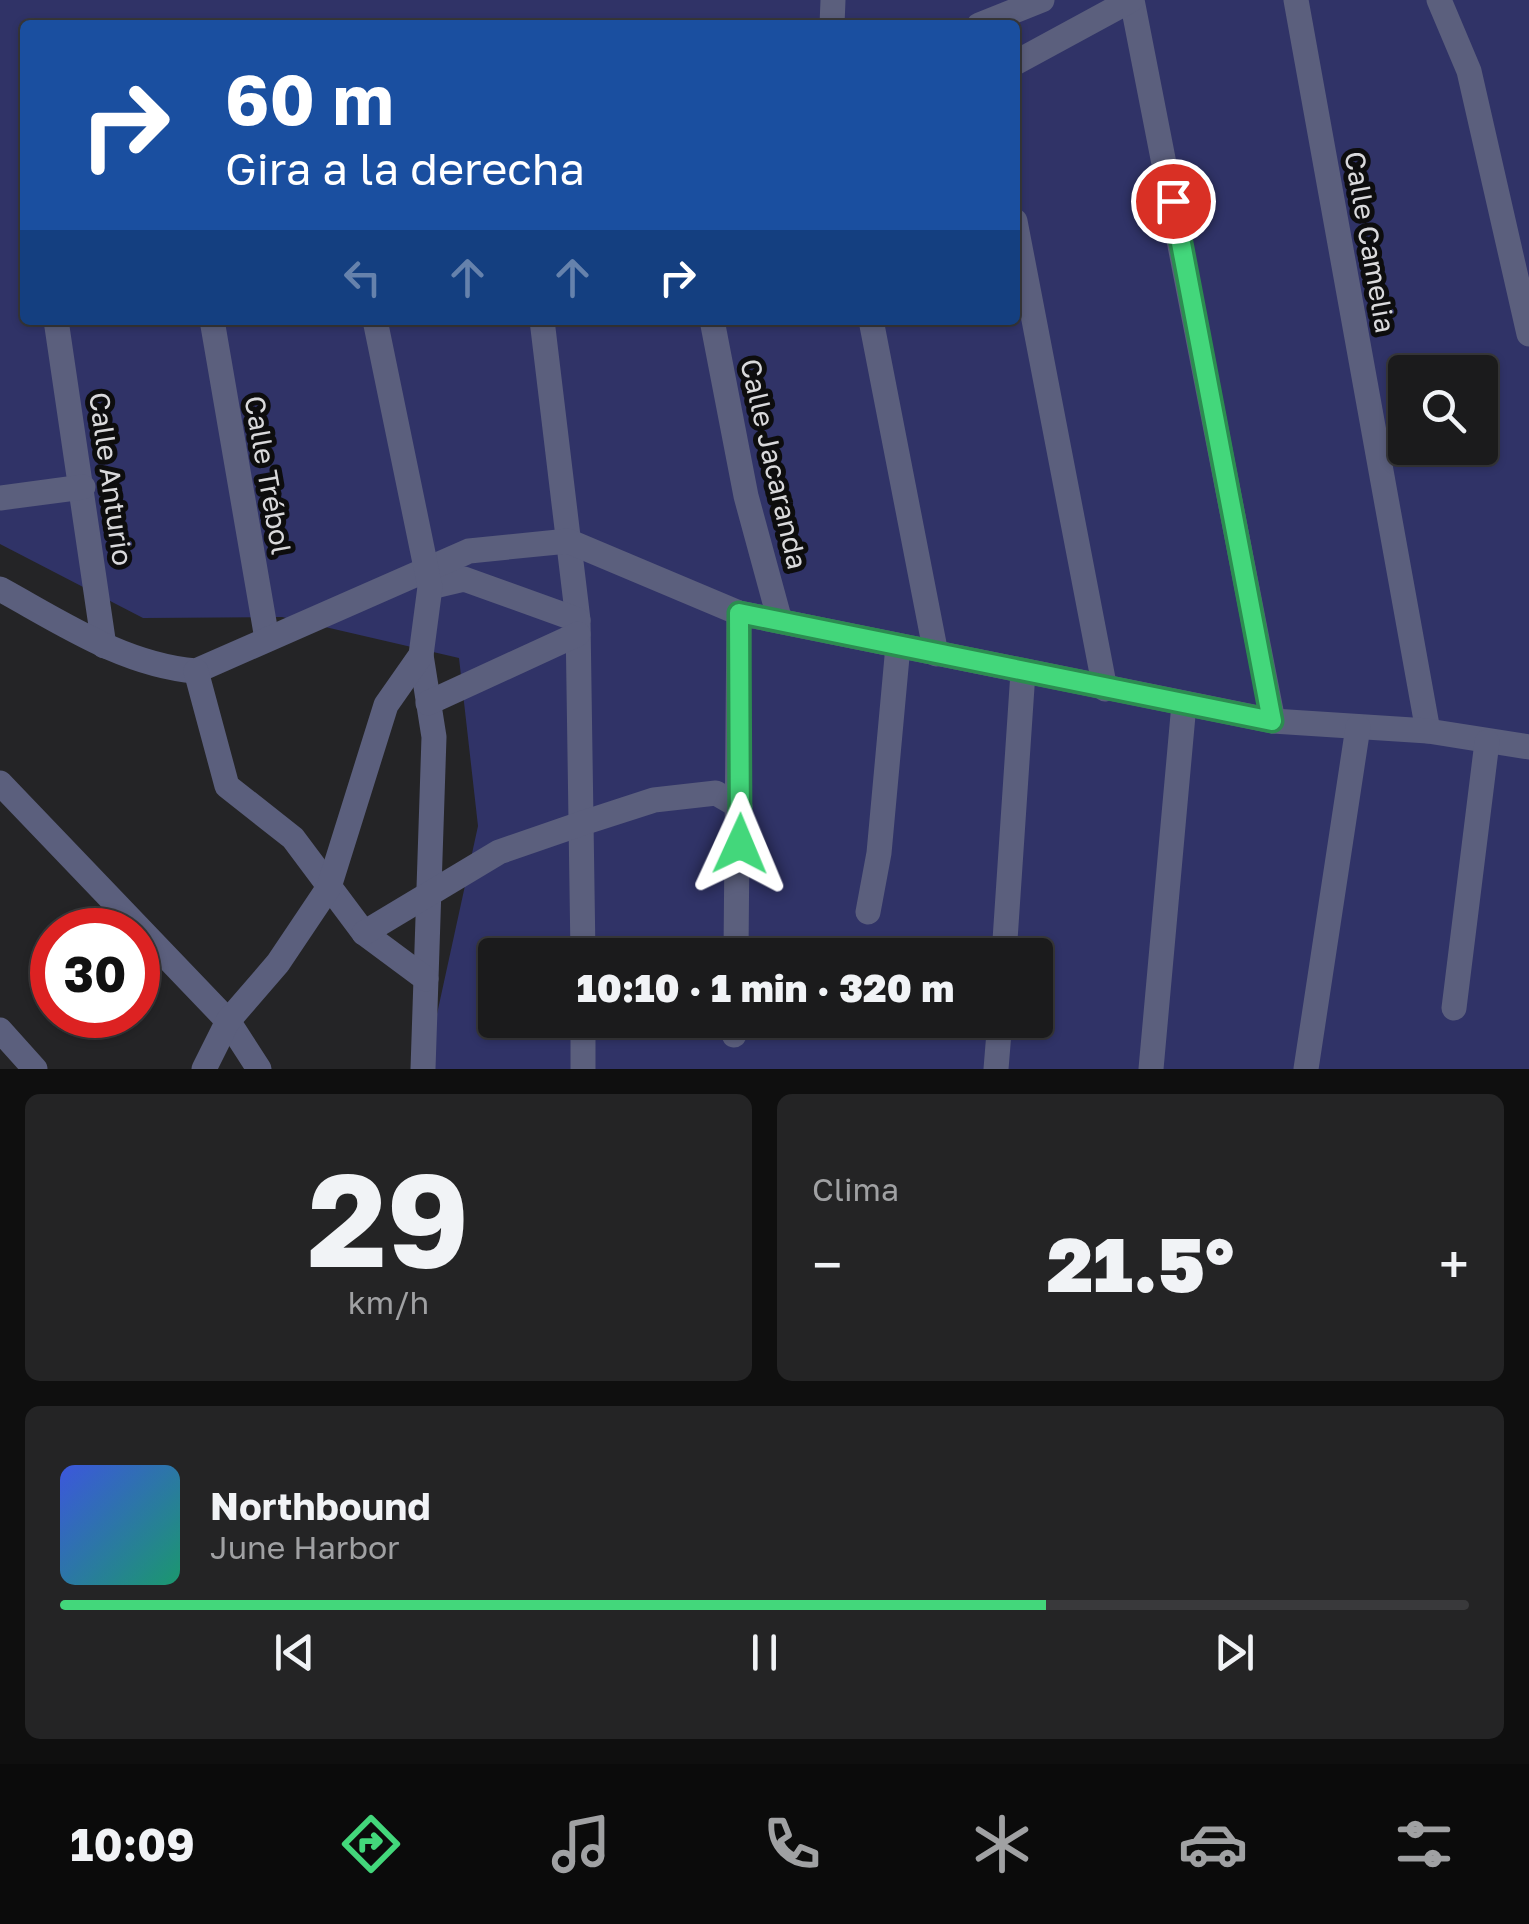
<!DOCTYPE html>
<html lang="es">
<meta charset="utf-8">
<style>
body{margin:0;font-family:"Golos Text",sans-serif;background:#242425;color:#f1f3f6;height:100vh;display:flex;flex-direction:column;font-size:38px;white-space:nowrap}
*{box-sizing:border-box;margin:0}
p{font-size:32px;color:#a0a1a3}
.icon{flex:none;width:55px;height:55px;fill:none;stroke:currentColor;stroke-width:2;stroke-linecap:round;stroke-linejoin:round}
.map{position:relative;height:1069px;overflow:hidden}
.side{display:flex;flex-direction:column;gap:25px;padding:25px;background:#0f0f0f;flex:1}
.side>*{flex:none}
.banner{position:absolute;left:20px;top:20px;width:1000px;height:305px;border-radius:10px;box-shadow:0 2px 8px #0004,0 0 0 2px #39393b;background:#1a4fa0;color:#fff;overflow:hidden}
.controls{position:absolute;left:1388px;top:355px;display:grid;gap:20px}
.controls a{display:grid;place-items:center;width:110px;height:110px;border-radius:10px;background:#1b1b1c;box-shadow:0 2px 8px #0004,0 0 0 2px #39393b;font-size:50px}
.speed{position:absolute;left:30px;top:908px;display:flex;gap:20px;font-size:50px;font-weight:700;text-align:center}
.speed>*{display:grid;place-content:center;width:130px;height:130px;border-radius:50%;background:#1b1b1c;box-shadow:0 2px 8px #0004,0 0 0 2px #39393b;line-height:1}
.speed .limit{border:15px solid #d22;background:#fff;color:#111}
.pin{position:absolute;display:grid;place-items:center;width:85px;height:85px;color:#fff;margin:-42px;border:5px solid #fff;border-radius:50%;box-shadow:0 2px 10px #0007}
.me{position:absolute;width:110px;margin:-55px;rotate:1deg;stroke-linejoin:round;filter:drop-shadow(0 0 8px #0008)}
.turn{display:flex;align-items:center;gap:35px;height:210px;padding:0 40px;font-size:45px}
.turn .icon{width:130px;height:130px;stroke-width:2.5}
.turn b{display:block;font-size:70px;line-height:85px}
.lanes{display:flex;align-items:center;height:95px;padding:0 40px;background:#0003;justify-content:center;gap:50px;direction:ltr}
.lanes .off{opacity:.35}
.big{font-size:75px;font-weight:800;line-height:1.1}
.side .widget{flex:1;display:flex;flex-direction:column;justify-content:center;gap:15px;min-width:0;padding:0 35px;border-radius:15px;background:#242425}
.side .dial{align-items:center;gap:0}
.dial b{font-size:130px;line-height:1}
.song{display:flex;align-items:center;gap:30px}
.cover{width:120px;height:120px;border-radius:15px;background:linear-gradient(135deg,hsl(230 70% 55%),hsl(160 70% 35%))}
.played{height:10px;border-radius:5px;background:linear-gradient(90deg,#43d77b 70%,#39393b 70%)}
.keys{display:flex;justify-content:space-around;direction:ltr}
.heat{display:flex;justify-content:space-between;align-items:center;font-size:55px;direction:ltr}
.side .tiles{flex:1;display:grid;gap:25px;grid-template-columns:1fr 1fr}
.widget:last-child{grid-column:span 2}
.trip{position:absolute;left:478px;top:938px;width:575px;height:100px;border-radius:10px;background:#1b1b1c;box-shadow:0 2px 8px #0004,0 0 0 2px #39393b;font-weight:800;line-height:100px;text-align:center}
.menu{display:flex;height:160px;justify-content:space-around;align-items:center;background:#0b0b0b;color:#a0a1a3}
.menu .icon{width:70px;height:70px}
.menu .active{color:#43d77b}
.menu b{font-size:45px;color:#f1f3f6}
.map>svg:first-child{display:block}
.green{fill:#303367;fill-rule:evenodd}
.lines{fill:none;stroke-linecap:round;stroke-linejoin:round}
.minor{stroke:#5b5f7d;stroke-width:25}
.route-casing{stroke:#2c8c50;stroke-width:25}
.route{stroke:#43d77b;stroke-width:18}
.labels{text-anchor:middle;stroke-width:10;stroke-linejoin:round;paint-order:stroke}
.street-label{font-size:28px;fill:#d9d9db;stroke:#0d0d0e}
</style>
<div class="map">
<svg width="1529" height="1069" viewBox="0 0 1529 1069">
<rect width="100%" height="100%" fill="#242426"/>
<path class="green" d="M0,0H1529V1069H425L478,826L459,658L282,617L143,618L0,544ZM25,25H1015V320H25ZM1405,372H1480V448H1405ZM495,955H1035V1020H495Z"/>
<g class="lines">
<g class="minor">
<path d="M1132,0L1273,721"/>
<path d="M1296,0L1428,731"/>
<path d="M1439,0L1469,71L1529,334"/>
<path d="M832,25L833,0"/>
<path d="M979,25L1042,0"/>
<path d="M1015,63L1131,0"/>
<path d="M1015,221L1105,689"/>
<path d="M56,320L104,646"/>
<path d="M212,320L267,639"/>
<path d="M542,320L578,620L583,955"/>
<path d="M712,320L746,496L780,621"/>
<path d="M871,320L936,654"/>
<path d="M0,498L83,487"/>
<path d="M430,587L464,579L578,620"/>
<path d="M0,589C62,623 124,665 196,671L469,551L568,541L739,613L1273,721L1428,731L1529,747"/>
<path d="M421,655L434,737L423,1069"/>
<path d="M196,671L227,786L293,838L364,933L426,979"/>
<path d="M428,703L578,634"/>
<path d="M0,783L228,1021L259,1069"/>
<path d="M868,912L879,853L898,646"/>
<path d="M364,933L499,852L583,823L654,800L716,793L740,807"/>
<path d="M736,955L739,613"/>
<path d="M1004,955L1023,672"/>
<path d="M1454,1008L1487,742"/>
<path d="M583,1020V1069"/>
<path d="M0,1030L35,1069"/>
<path d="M734,1035L735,1020"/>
<path d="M204,1069L228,1021L278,963L329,887L386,705L421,655L430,587L375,320"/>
<path d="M996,1069L1000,1020"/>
<path d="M1151,1069L1184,704"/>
<path d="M1306,1069L1358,727"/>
</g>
</g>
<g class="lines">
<defs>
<path id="route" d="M740,844L739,613L1272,721L1173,201"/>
</defs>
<use href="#route" class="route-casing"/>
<use href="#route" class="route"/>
</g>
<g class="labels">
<g class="street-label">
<text transform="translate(1370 242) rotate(80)" y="10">Calle Camelia</text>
<text transform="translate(774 464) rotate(77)" y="10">Calle Jacaranda</text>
<text transform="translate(268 475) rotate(80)" y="10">Calle Trébol</text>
<text transform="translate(111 479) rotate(82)" y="10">Calle Anturio</text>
</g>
</g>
</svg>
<div class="controls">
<a><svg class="icon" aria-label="search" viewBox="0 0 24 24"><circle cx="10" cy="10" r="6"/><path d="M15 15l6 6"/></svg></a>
</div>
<div class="speed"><div class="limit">30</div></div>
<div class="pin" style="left:1173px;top:201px;background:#d93025"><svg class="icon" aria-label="arrive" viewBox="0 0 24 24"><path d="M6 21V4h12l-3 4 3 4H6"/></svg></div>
<svg class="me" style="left:740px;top:844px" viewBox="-20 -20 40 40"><path d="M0-17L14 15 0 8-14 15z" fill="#43d77b" stroke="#fff" stroke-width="4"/></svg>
<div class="trip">10:10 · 1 min · 320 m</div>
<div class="banner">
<div class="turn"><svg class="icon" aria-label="right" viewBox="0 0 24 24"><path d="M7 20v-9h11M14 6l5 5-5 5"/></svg><div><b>60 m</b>Gira a la derecha</div></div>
<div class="lanes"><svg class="icon off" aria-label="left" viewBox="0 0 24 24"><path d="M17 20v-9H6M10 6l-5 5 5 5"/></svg><svg class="icon off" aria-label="ahead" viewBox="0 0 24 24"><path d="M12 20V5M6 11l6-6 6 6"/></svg><svg class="icon off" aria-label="ahead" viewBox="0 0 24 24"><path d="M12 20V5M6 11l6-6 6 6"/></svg><svg class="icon" aria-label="right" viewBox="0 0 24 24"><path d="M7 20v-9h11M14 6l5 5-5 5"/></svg></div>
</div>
</div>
<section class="side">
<div class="tiles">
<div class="widget dial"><b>29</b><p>km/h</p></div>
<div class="widget"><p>Clima</p>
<div class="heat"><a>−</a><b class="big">21.5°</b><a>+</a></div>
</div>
<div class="widget">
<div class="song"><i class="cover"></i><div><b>Northbound</b><p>June Harbor</p></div></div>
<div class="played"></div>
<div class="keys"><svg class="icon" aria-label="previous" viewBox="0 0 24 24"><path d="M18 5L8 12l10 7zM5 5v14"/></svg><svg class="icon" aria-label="pause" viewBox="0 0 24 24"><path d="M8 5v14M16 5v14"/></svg><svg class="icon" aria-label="next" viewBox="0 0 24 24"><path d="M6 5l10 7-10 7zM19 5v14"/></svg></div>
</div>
</div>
</section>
<nav class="menu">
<b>10:09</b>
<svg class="icon active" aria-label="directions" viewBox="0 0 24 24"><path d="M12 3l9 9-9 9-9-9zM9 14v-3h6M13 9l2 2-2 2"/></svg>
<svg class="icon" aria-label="music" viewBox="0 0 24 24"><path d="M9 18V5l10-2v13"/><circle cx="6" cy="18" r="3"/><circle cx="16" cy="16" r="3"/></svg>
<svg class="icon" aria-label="phone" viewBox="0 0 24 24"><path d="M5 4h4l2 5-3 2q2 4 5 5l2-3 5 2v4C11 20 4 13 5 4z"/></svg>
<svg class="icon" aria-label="climate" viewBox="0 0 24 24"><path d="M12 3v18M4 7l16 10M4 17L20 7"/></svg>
<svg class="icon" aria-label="car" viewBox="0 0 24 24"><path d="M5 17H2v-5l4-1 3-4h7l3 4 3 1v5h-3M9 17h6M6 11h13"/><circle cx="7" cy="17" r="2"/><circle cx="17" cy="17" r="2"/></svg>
<svg class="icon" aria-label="filters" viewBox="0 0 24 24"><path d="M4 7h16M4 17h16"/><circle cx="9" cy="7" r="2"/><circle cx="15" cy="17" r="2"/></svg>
</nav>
